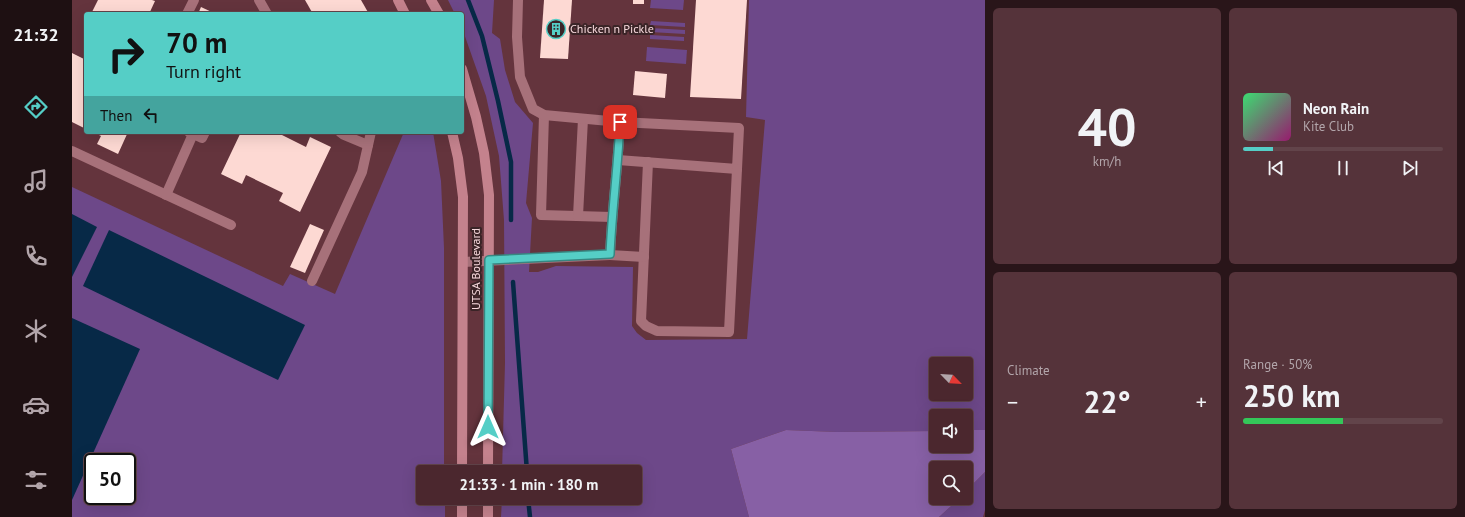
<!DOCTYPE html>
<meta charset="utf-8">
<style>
body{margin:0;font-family:"PT Sans",sans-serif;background:#55333a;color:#f1f3f6;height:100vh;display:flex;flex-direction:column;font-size:15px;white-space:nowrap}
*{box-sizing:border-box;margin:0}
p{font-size:13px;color:#b2a5aa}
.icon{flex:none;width:22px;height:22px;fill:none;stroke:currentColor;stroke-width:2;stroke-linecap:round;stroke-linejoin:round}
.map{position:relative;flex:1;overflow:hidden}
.side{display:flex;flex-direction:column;gap:8px;padding:8px;background:#291519;width:480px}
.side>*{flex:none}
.guide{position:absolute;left:12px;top:12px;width:380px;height:122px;border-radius:4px;box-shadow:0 4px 16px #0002,0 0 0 1px #62444a;background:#55cec6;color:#111;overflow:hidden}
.needle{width:26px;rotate:115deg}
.buttons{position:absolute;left:857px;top:357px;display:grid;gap:8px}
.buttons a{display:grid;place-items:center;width:44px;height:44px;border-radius:4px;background:#4b272e;box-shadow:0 4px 16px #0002,0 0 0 1px #62444a;font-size:20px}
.speed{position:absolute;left:12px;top:453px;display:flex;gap:8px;font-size:20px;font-weight:700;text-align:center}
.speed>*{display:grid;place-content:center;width:52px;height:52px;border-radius:50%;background:#4b272e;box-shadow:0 4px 16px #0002,0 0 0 1px #62444a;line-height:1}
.speed .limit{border:2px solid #111;border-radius:6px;background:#fff;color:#111}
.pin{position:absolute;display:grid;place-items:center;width:34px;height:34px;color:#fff;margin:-17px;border-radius:8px;box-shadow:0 2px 6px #0006}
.me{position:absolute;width:44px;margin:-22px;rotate:0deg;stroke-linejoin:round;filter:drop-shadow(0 0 3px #0008)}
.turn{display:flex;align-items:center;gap:14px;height:84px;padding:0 16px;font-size:18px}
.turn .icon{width:52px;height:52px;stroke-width:2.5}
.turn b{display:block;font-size:28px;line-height:34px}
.then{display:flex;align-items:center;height:38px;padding:0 16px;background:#0003;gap:8px;font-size:15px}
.big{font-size:30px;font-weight:800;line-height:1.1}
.side .widget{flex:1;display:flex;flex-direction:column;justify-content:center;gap:6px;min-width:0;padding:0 14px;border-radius:6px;background:#55333a}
.side .dial{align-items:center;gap:0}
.dial b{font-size:52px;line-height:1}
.song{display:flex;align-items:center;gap:12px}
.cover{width:48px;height:48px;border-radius:6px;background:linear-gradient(135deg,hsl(140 70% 55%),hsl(320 70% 35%))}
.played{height:4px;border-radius:2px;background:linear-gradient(90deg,#55cec6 15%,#62444a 15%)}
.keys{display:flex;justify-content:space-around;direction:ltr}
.heat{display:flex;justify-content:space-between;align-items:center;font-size:22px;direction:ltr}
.charge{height:6px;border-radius:3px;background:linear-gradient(90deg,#34c759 50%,#62444a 0)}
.side .tiles{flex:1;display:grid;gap:8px;grid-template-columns:repeat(2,1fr)}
.trip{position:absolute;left:344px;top:465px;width:226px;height:40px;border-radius:4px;background:#4b272e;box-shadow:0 4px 16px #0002,0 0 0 1px #62444a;font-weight:800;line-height:40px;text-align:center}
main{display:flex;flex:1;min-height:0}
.tabs{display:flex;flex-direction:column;width:72px;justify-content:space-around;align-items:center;background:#1e1012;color:#b2a5aa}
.tabs .icon{width:28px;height:28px}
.tabs .selected{color:#55cec6}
.tabs b{font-size:18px;color:#f1f3f6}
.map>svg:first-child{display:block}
.green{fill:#6d4889;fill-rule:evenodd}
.forest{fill:#8760a5}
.water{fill:#072947}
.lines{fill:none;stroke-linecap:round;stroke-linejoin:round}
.stream{stroke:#072947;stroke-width:4.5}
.building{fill:#fdd9d3}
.minor{stroke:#a7717a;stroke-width:10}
.major{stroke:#c4828d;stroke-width:10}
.route-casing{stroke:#378681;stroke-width:10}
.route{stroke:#55cec6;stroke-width:7}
.labels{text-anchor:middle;stroke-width:4;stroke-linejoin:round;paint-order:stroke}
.poi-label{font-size:12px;fill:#f6d7db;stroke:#3a2427;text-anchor:start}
.street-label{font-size:12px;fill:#f6d7db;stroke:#3a2427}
</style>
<main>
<nav class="tabs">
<b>21:32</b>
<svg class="icon selected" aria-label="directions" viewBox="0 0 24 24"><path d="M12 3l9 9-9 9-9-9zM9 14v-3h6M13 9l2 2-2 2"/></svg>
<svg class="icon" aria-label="music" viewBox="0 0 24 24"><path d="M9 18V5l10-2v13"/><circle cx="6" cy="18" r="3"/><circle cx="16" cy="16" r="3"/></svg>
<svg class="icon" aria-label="phone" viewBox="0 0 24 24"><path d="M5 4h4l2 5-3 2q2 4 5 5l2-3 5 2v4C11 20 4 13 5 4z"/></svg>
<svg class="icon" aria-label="climate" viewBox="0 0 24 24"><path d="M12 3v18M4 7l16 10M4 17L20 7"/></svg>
<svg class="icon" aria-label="car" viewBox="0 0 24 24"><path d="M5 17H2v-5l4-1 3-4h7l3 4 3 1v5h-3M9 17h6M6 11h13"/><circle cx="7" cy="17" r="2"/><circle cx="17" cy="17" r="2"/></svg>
<svg class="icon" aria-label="filters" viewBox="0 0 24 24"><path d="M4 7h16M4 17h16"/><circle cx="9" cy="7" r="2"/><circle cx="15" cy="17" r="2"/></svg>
</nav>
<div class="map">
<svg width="913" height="517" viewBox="0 0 913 517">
<rect width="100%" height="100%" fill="#64343d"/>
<g class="green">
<path d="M376,0H422L420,33L428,39L433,70L443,102L461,123L454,203L460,218L457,272H466L484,266L561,267L560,326L565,333L574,340L675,339L693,120L674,117L677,0H913V430H894V416H864V431L765,432L714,430L659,449L677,517H429L430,498H563V472H430L433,363L432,220L427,156L414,96L390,28V14H383ZM864,364H894V394H864Z"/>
<path d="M579,0H612L611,10L578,8Z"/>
<path d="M579,21L613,23V27L578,25Z"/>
<path d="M579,28L613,30V34L578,32Z"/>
<path d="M578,35L612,37V41L578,39Z"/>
<path d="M575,47L615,50L614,64L574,61Z"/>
<path d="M332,132H361L369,181L372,248V472H351V498H373V517H0V187L211,286L218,274L263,294ZM21,462H55V496H21Z"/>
<path d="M913,472V510L911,517H867L888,498H894V491Z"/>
</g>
<path class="forest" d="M714,430L765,432L864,431V446H894V430H913V472L894,491V468H864V498H888L867,517H677L659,449Z"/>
<g class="water">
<path d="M0,214L25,227L0,277Z"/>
<path d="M37,230L233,325L206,380L11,286Z"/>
<path d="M0,318L68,349L0,500Z"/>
</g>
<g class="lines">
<g class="stream">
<path d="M396,0L410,36L426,101L439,162V220"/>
<path d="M441,282L455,472"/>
<path d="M456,498L458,517"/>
</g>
</g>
<g class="building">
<path d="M26,0H80L83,1L77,14H19Z"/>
<path d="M233,0H289L297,14H241Z"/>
<path d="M472,0H500L496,59L468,58Z"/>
<rect x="561" y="0" width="11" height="4"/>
<path d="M624,0H675L669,99L618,97Z"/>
<path d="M129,7L144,14H126Z"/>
<path d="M0,53L14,60L13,70L14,71V129L0,122Z"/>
<path d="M563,71L595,74L593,98L561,95Z"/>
<path d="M21,132H56L46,154L25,144L29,136Z"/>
<path d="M169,132H204L234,147L238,137L259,147L228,212L207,201L211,193L174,175L170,184L149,174Z"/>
<path d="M238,224L252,230L233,273L218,267Z"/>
</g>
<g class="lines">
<g class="minor">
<path d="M187,0L195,14"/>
<path d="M115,14L122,0"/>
<path d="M472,115L469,215L540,217"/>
<path d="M117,132L130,138L133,132"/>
<path d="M268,132L272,135L296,145"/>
<path d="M0,151L159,225"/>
<path d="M546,160L665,169L667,128L548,122"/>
<path d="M576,162L569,321L574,326L585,331L657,332L665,169"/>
<path d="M94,195L121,134"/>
<path d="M506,216L511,119"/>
<path d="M538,255L572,257"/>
<path d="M391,262L538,255C540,210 546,166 548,122L472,115L461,109L448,77L445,37L446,0"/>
<path d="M240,281L290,172L299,132"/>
</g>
<g class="major">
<path d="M326,0L333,14"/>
<path d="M359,0L367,14"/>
<path d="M390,69L404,117L412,153L417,195L416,472"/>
<path d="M380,132L386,158L391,197L390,472"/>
<path d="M390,517V498"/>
<path d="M416,517V498"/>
</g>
</g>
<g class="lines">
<defs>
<path id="route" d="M416,427L417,260L538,254C540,210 546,166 548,122"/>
</defs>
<use href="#route" class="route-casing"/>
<use href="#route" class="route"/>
</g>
<defs>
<symbol id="building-ring" viewBox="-11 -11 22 22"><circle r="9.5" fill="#3a2427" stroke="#55cec6" stroke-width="1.5"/><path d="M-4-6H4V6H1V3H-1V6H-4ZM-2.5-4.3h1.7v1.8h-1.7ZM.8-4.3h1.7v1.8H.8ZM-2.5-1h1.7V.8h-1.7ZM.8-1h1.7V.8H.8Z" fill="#55cec6"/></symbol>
</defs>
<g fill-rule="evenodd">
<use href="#building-ring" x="473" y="18" width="22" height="22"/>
</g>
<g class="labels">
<g class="poi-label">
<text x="498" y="33">Chicken n Pickle</text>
</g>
<g class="street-label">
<text transform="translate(404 269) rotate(-90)" y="4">UTSA Boulevard</text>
</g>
</g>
</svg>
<div class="buttons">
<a><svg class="needle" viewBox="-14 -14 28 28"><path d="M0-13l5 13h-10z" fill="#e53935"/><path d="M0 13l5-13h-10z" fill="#b2a5aa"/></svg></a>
<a><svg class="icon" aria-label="sound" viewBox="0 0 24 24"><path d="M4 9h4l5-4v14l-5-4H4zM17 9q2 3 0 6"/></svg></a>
<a><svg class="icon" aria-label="search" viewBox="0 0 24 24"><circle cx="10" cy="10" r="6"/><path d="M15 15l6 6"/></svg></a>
</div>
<div class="speed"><div class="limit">50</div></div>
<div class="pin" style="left:548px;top:122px;background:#d93025"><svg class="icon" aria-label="arrive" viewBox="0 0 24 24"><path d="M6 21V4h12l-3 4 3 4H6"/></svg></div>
<svg class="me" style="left:416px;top:427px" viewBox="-20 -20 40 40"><path d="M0-17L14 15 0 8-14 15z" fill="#55cec6" stroke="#fff" stroke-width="4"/></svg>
<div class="trip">21:33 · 1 min · 180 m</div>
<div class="guide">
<div class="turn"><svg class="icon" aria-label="right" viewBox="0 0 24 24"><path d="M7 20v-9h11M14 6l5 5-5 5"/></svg><div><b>70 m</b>Turn right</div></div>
<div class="then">Then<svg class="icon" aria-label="left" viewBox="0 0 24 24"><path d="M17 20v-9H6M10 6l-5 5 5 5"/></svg></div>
</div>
</div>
<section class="side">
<div class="tiles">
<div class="widget dial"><b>40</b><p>km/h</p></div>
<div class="widget">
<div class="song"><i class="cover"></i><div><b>Neon Rain</b><p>Kite Club</p></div></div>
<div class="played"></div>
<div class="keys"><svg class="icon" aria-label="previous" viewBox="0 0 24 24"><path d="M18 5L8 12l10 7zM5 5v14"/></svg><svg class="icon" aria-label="pause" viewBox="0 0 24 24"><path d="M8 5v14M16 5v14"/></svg><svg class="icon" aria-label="next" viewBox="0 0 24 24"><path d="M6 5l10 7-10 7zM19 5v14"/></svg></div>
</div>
<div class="widget"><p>Climate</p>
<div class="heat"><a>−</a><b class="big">22°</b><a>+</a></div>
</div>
<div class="widget"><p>Range · 50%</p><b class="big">250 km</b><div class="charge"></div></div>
</div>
</section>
</main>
